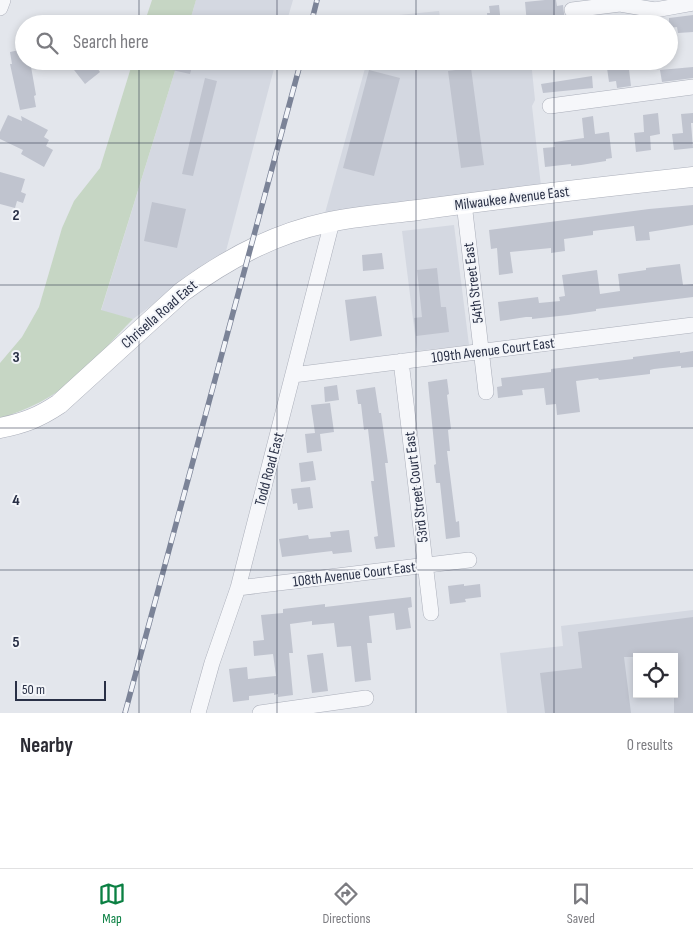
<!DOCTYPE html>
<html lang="en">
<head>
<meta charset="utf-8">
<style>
  body { margin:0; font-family:"Sofia Sans Condensed",sans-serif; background:#f7f7f7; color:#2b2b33 }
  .controls { position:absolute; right:15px; bottom:15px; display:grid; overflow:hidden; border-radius:0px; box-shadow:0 2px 8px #0003 }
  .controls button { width:45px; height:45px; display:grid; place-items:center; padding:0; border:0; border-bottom:1px solid #e1e1e2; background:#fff; color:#2b2b33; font:25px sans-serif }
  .scale { position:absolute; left:15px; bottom:12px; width:91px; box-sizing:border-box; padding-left:5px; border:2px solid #293046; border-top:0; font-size:14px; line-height:18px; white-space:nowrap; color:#293046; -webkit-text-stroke:4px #f3f5f9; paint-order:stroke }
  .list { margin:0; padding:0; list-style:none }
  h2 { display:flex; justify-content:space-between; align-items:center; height:65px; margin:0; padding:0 20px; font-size:21px }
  h2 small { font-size:16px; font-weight:400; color:#7c7c81 }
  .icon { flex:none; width:28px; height:28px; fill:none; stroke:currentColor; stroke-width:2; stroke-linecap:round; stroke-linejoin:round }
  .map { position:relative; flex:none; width:693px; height:713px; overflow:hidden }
  .search { position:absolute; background:#fff; box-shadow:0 2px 8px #0003; left:15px; right:15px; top:15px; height:55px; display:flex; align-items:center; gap:12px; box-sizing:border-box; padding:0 18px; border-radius:28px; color:#7c7c81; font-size:19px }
  .sheet { height:155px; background:#fff }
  nav { display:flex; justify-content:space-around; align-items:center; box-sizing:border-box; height:70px; border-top:1px solid #e1e1e2; background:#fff; font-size:14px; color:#7c7c81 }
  nav a { display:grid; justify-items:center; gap:2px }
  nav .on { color:#0b8043 }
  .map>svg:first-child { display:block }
  .built { fill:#d4d8e1; fill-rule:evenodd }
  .green { fill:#c6d6c4 }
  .building { fill:#c0c4cf }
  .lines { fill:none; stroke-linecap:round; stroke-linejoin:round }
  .street-casing { stroke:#abafba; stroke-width:16 }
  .secondary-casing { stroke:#abafba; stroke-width:21 }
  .street { stroke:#f6f7fa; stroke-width:15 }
  .secondary { stroke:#fff; stroke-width:20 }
  .rail-casing { stroke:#7b8397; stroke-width:5.5 }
  .rail { stroke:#f3f5f9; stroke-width:4; stroke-dasharray:11; stroke-linecap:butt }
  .grid { fill:none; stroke:#293046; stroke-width:1; stroke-opacity:0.55 }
  .labels { text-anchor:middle; stroke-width:4; stroke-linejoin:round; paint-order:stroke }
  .street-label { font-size:15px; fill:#293046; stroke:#f3f5f9 }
  .grid-label { font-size:16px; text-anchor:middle; font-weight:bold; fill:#293046; stroke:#f3f5f9; stroke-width:4; stroke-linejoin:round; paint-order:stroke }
</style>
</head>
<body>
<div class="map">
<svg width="693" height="713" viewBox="0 0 693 713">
  <rect width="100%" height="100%" fill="#e3e6ec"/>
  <path class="built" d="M196 0H293L286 24H189Z
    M439 11 441 24H377L379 17Z
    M178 61H276L226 251 133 319 101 311Z
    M367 61H531L535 100 532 106 541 186 325 213Z
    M454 225 469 345 417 351 402 231Z
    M693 610V713H507L500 653 563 646 561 626ZM637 657H674V694H637Z"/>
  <path class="green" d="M152 0H196L189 24H144Z
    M133 61H178L101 310 133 319C114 338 96 360 76 378 55 396 26 411 0 418V363L22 337 39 307 62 228 74 201 100 168Z"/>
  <path class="building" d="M545 0H556L557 6 563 5 565 22 527 24 525 2Z
    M499 5 501 24H488L487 13H490L489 6Z
    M693 15V32L678 33 677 27 669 28V18Z
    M24 49V61H30L36 95 34 96 36 107 20 110 10 64H12L10 52Z
    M67 61H92L100 72 85 84Z
    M174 61H194L190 74 172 70Z
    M617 61H628L631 86 617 88 616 81 609 82 607 68 618 67Z
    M693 67V78L662 82 660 70Z
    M471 68 484 165 461 168 448 71Z
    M369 70 400 78 374 176 343 168Z
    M592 76 593 88 543 93 541 84Z
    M205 78 217 81 193 176 182 174Z
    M658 113 660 134 650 136 651 150 636 152 634 133 644 132 643 115Z
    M693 113V123H691L693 148 674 150 672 134 683 133 681 114Z
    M8 115 22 121 21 116 48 130 44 137 49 140 46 146 53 150 44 167 21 154 23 150 0 139V132Z
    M593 116 595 134 609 132 612 158 606 159V161L581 165 571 166V164L545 167 543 148 555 147 554 142 584 138 582 118Z
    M0 172 25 179 21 192 26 194 23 203 17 201 15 208 0 204Z
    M152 202 186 209 177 248 144 241Z
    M693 205V225L649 232 650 240 636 241 634 226 593 231V235L564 239 565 251 551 253V248L510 252 513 273 499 275 497 248 491 249 489 230 649 209Z
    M382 253 384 269 363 271 362 255Z
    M680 264 683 285 693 284V297L596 309V311L568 315 532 319V317H526L500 321 498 302 538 297 539 303 560 301 559 297 565 296 562 275 597 270 600 294 620 291 618 274 646 270V268Z
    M437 268 441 307H446L449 332 416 336 414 318 422 317 417 270Z
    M376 296 382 336 350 341 345 300Z
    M680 351V353L693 351V367L681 368V366L654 369 650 370V374L599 380 598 378 576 381 580 412 557 415 556 404 546 405 544 388 522 390 523 395 498 398 497 387 502 386 501 378 551 372V369L633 359V357Z
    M447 379 449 394 447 395 451 429 448 430 450 451H447L456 522 459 521 460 537 446 539 440 483H436L434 465 436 464 428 382Z
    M337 385 339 400 325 402 324 387Z
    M375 387 379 413H381L388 463H385L395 547 376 549 374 537 378 536 371 481H374L368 429 364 430 361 404H358L356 390Z
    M330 403 334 432 320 434 322 451 307 453 305 434 315 433 311 405Z
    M313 461 316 480 301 482 299 463Z
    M310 487 313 508 298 510 297 503 293 504 291 489Z
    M349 530 352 552 333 554 332 551 282 557 279 539 308 535 309 539 331 537 330 532Z
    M464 584V586L480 584 481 597 465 599 466 602 450 604 448 586Z
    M411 597 412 607 408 608 411 628 396 630 394 613 369 616 372 643H367L371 680 355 682 351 646 337 647 334 623 312 625V621L290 624 293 653H289L293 695 278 697V694L274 695V693L249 696V700L233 702 229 669 247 667 248 679 276 676 273 654 254 656 253 641 264 640 261 615 283 613V609L325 604V607Z
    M693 617V713H674V657H624L631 713H545L540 673 582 668 578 632Z
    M323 653 328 691 312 693 307 655Z"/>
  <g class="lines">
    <defs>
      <path id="street" d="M0 8 3 0
        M572 10 620 4 655 10 693 3
        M550 106 693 87
        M464 203 486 392
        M401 361 431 613
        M293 375 693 325
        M238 588 469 560
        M198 713 212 663 238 588 332 222
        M260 713 366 698"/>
      <path id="secondary" d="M0 428C24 423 38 418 59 404L182 292C224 261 274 234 325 223 355 216 387 214 418 210 510 197 601 187 693 177"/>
    </defs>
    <use href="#street" class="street-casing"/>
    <use href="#secondary" class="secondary-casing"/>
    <use href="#street" class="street"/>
    <use href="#secondary" class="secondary"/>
    <defs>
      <path id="rail" d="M311 24 317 0
        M125 713 301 61"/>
    </defs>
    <use href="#rail" class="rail-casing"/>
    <use href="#rail" class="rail"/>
  </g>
  <path class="grid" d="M139 0V24M277 0V24M416 0V24M554 0V24M139 61V713M277 61V713M416 61V713M554 61V713M0 143H693M0 285H693M0 428H693M0 570H693"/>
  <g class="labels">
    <g class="street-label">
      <text transform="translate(512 198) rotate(-7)" y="5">Milwaukee Avenue East</text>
      <text transform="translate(473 283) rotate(-97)" y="5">54th Street East</text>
      <text transform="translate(159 314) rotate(-41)" y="5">Chrisella Road East</text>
      <text transform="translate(493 350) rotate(-7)" y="5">109th Avenue Court East</text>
      <text transform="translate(269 469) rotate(-75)" y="5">Todd Road East</text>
      <text transform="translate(416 487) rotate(-97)" y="5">53rd Street Court East</text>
      <text transform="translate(354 574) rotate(-7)" y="5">108th Avenue Court East</text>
    </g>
  </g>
  <g class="grid-label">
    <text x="16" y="220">2</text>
    <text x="16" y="362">3</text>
    <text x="16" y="505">4</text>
    <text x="16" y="647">5</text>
  </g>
</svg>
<div class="controls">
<button><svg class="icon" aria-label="locate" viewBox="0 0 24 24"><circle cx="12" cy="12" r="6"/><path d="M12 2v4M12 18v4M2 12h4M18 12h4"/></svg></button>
</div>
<div class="scale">50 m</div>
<div class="search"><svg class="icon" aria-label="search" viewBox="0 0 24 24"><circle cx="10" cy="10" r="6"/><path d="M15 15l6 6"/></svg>Search here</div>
</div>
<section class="sheet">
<h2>Nearby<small>0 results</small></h2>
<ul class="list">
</ul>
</section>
<nav>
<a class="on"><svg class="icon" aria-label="map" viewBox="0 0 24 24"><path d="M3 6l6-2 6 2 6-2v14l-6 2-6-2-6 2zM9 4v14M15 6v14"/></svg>Map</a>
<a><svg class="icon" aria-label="directions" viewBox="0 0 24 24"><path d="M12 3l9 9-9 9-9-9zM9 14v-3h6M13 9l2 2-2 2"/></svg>Directions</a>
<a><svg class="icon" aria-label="saved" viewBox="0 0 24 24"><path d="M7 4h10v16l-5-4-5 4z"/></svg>Saved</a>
</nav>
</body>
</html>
